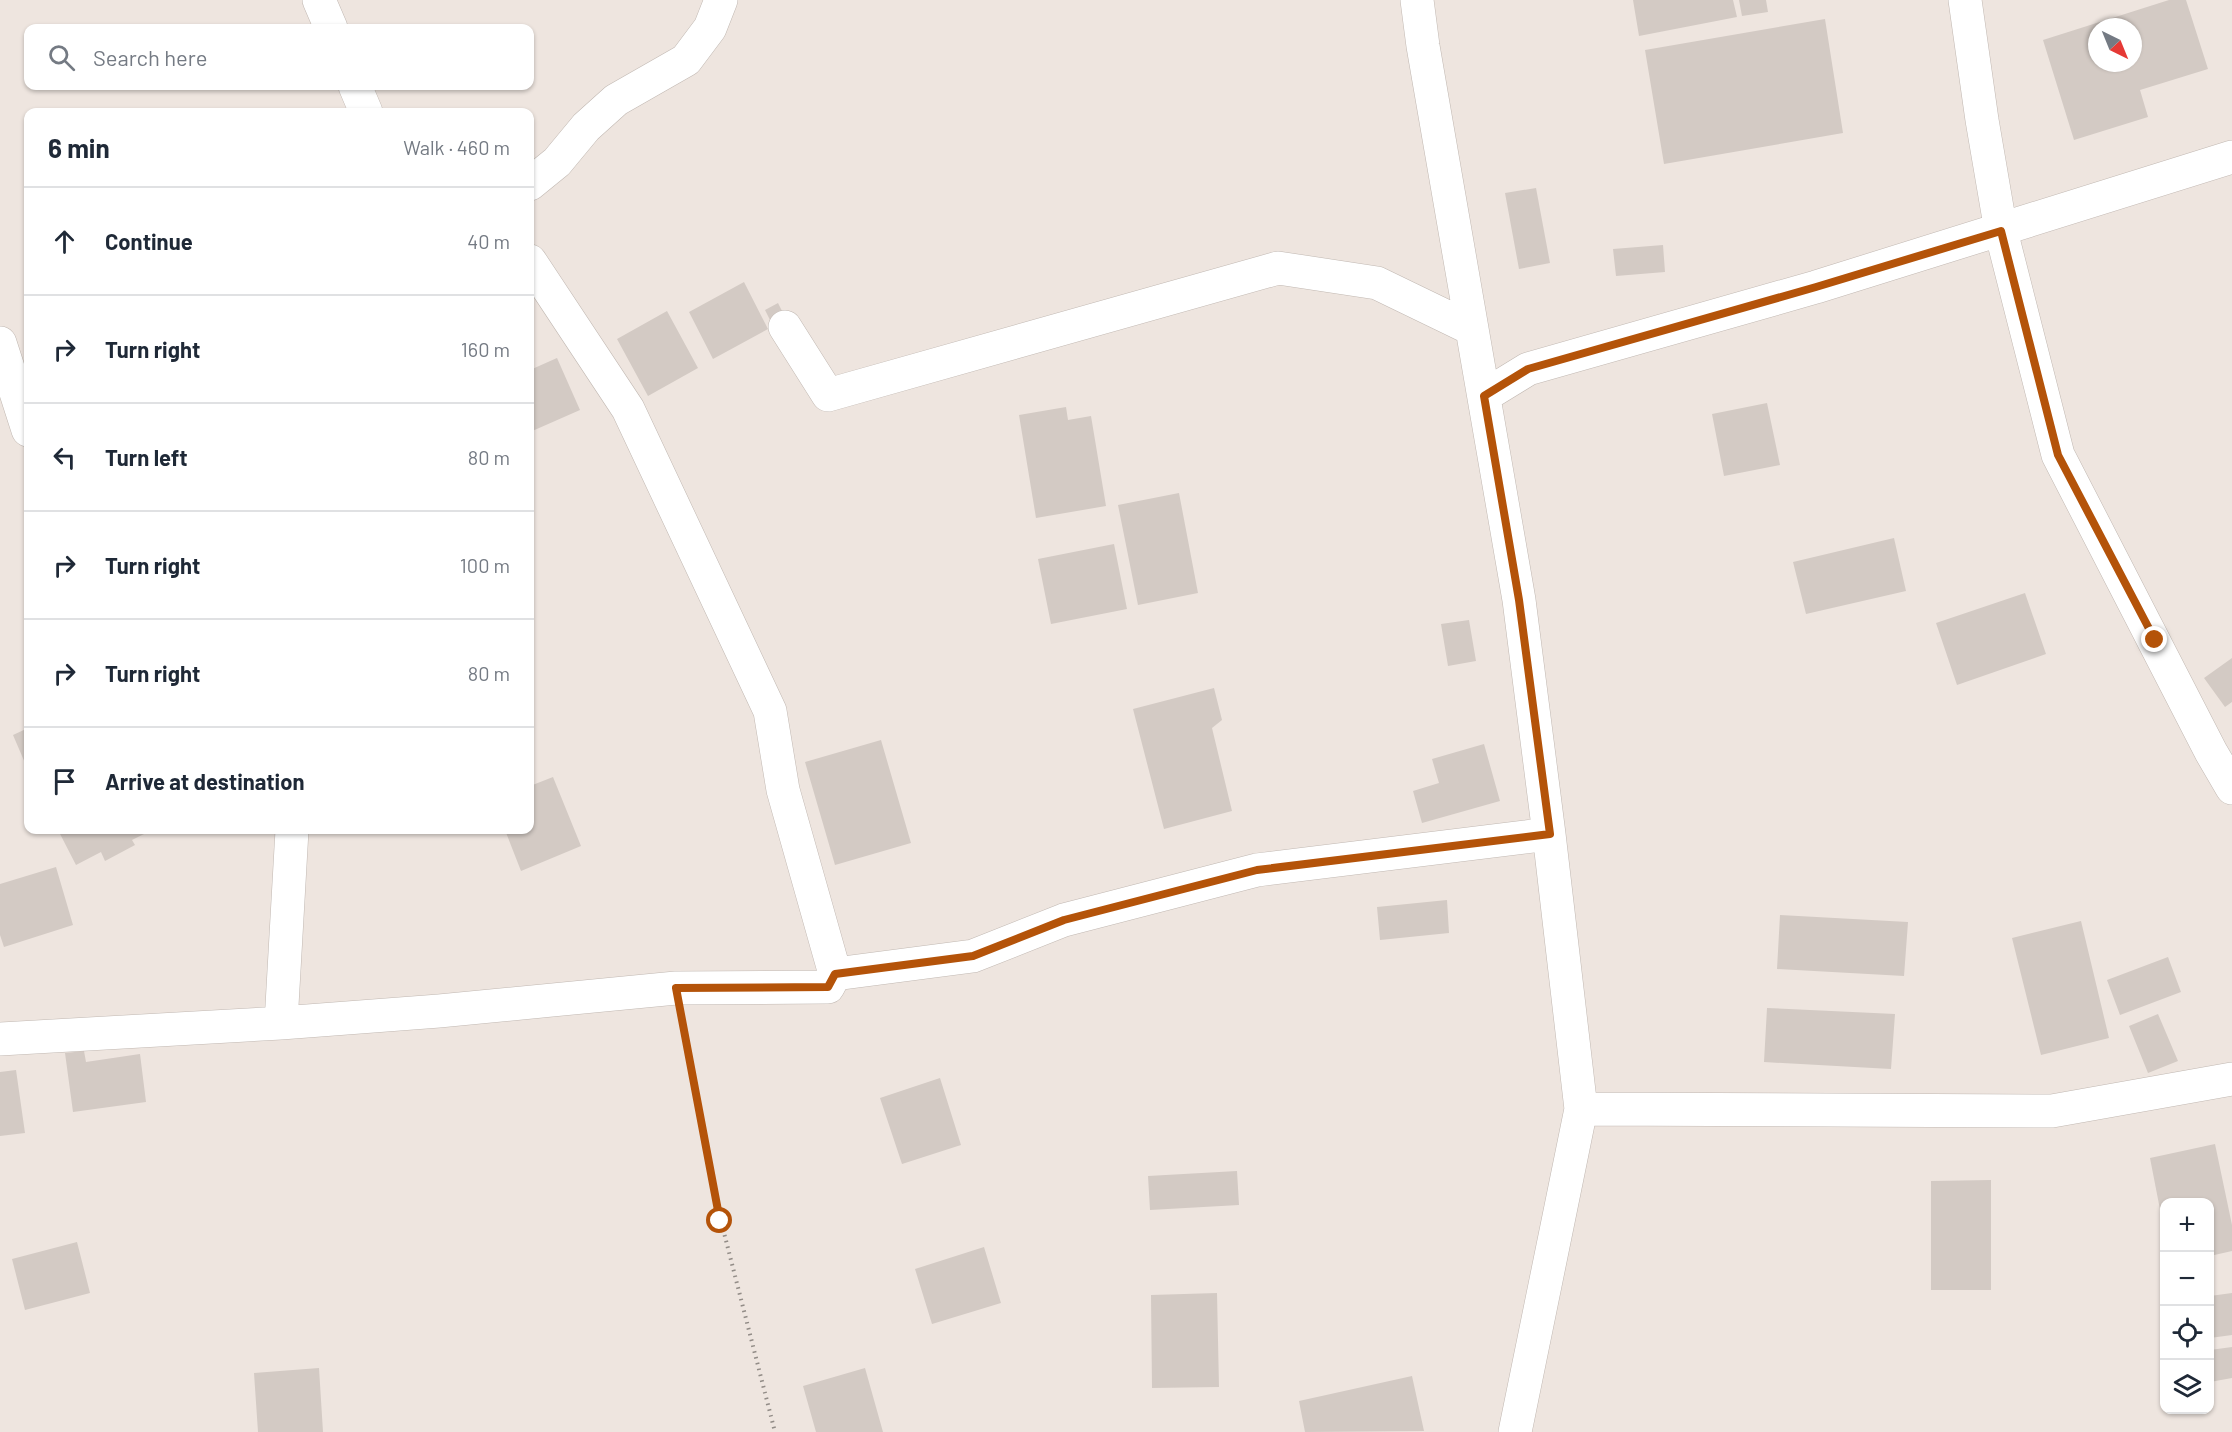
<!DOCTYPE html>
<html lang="en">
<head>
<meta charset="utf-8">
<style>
  body { margin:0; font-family:Barlow,sans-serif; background:#f2f2f3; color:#1f2937 }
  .controls { position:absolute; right:18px; bottom:18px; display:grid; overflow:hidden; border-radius:12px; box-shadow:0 2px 4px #0004 }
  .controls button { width:54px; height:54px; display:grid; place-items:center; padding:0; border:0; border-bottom:2px solid #e0e1e3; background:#fff; color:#1f2937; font:30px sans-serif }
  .compass { position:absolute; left:2088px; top:18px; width:54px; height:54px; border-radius:50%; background:#fff; box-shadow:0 2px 4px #0004; rotate:137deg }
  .stop { position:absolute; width:18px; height:18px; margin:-14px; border:4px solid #b45309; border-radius:50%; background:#fff }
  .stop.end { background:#b45309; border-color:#fff; box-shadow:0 2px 6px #0008 }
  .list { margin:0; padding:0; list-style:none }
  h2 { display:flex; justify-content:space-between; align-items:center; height:78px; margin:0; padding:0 24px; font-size:26px }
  h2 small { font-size:20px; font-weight:400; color:#747a83 }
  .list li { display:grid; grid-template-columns:39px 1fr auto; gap:18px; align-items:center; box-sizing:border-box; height:108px; padding:0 24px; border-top:2px solid #e0e1e3 }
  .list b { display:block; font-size:22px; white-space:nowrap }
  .list em { font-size:20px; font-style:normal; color:#747a83 }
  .icon { flex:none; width:33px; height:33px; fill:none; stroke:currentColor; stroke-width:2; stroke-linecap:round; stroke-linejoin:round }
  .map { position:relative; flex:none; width:2232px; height:1432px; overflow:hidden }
  .search { position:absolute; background:#fff; box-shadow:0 2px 4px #0004; left:24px; top:24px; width:510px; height:66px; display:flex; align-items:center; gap:15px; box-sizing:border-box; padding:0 21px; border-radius:12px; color:#747a83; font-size:22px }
  .panel { position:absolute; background:#fff; box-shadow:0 2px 4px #0004; left:24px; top:108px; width:510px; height:726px; border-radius:12px }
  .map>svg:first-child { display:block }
  .building { fill:#d3cac4; fill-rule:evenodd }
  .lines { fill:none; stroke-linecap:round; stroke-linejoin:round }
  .minor-casing { stroke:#c1b8b2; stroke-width:34 }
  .path { stroke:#928c87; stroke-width:4; stroke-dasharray:1.5 4.5; stroke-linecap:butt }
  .minor { stroke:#fff; stroke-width:33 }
  .route { stroke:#b45309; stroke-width:8 }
</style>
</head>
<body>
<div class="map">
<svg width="2232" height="1432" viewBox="0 0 2232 1432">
  <rect width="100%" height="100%" fill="#eee5df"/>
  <path class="building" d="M1633 0H1733L1737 17 1639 36Z
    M1739 0H1766L1768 12 1742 16Z
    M2169 0H2186L2208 69 2140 90 2148 117 2074 140 2043 40ZM2097 27H2133V63H2097Z
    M1825 19 1843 133 1664 164 1645 50Z
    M1536 188 1550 263 1519 269 1505 193Z
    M1663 245 1665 272 1616 276 1613 249Z
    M744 282 768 329 713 359 689 312Z
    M778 303 786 319 773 326 765 310Z
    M667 311 698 368 648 396 617 339Z
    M557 358 580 410 530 432V370Z
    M1767 403 1780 465 1724 476 1712 414Z
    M1066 407 1068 420 1091 416 1106 506 1036 518 1019 415Z
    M1179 493 1198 593 1138 605 1118 505Z
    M1894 538 1906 591 1806 614 1793 562Z
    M1114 544 1127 609 1051 624 1038 559Z
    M2025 593 2046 654 1957 685 1936 623Z
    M1469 620 1476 661 1448 666 1441 624Z
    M2232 658V702L2225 707 2204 678Z
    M1214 688 1222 720 1212 728 1232 811 1164 829 1133 709Z
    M28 728V770L13 735Z
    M881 740 911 843 835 865 805 762Z
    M1484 744 1500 801 1422 823 1413 791 1439 783 1432 759Z
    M553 777 581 846 521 871 505 830H530V786Z
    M58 830H152L132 840 135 845 105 861 101 852 76 865Z
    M56 867 73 925 4 947 0 935V884Z
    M1447 900 1449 933 1380 940 1377 907Z
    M1780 915 1908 922 1904 976 1777 969Z
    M2081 921 2109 1038 2041 1055 2012 938Z
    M2168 957 2181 992 2120 1015 2107 980Z
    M1767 1008 1895 1014 1891 1069 1764 1062Z
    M2158 1014 2178 1061 2148 1073 2129 1026Z
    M84 1051 86 1062 140 1054 146 1102 73 1112 65 1053Z
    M16 1070 25 1133 0 1136V1072Z
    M940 1078 961 1145 902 1164 880 1098Z
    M2215 1144 2232 1225V1251L2210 1256V1202H2164L2163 1225 2150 1158Z
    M1237 1171 1239 1205 1150 1210 1148 1176Z
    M1991 1180V1290H1931V1181Z
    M77 1242 90 1293 25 1310 12 1259Z
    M984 1247 1001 1303 932 1324 915 1269Z
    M1217 1293 1219 1387 1152 1388 1151 1295Z
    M2232 1293V1335L2210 1338V1296Z
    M2232 1347V1378L2210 1382V1350Z
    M319 1368 323 1432H258L254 1373Z
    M865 1368 883 1432H816L803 1386Z
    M1412 1376 1424 1431 1305 1432 1299 1401Z"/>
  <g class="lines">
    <defs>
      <path id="minor" d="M319 0 331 28
        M1417 0 1423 46 1519 600 1549 834 1581 1109 1515 1432
        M1965 0 1982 120 2001 231 2058 455 2211 752 2232 788
        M355 86 366 112
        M530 184 557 162 586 127 616 100 686 60 710 28 721 0
        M530 261 628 409 770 711 783 790 835 974
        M785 327 828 395 1278 268 1377 283 1472 329
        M0 343 28 430
        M1484 396 1528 369 1816 287 2232 157
        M281 1023 292 830
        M0 1039 281 1023 439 1011 676 988 828 987 835 974 973 956 1064 920 1257 870 1549 834
        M1581 1109 2052 1111 2232 1079"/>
    </defs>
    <use href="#minor" class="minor-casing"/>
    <path class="path" d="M683 1023 721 1221 775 1432"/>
    <use href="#minor" class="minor"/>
  </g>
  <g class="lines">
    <path class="route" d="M720 1221 676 988 828 987 835 974 973 956 1064 920 1257 870 1550 834 1519 600 1484 396 1528 369 1816 287 2001 231 2058 455 2155 640"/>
  </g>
</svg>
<div class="controls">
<button>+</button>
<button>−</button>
<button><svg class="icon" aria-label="locate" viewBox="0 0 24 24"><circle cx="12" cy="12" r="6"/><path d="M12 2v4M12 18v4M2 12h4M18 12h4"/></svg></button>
<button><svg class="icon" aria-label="layers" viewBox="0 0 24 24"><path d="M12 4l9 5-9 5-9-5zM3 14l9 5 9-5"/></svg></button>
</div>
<svg class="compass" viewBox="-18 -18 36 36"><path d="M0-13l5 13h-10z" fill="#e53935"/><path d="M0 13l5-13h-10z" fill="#747a83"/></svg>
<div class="stop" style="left:720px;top:1221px"></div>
<div class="stop end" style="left:2155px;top:640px"></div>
<div class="search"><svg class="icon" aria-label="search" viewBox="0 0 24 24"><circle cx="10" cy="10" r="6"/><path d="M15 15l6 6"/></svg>Search here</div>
<section class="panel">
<h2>6 min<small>Walk · 460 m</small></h2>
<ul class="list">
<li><svg class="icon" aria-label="ahead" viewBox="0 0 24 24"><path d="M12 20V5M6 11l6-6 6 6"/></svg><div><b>Continue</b></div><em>40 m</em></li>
<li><svg class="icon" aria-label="right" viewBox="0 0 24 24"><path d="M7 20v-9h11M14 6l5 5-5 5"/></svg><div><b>Turn right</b></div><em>160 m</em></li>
<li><svg class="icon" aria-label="left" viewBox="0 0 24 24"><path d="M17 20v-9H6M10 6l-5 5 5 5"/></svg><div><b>Turn left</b></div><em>80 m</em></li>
<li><svg class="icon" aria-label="right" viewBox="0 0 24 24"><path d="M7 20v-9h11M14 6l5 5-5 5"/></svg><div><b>Turn right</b></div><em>100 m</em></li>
<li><svg class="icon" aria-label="right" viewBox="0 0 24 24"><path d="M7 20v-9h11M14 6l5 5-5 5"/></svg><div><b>Turn right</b></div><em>80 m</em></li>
<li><svg class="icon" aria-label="arrive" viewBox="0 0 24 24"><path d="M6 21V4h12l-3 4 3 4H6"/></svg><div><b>Arrive at destination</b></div></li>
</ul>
</section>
</div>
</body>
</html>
